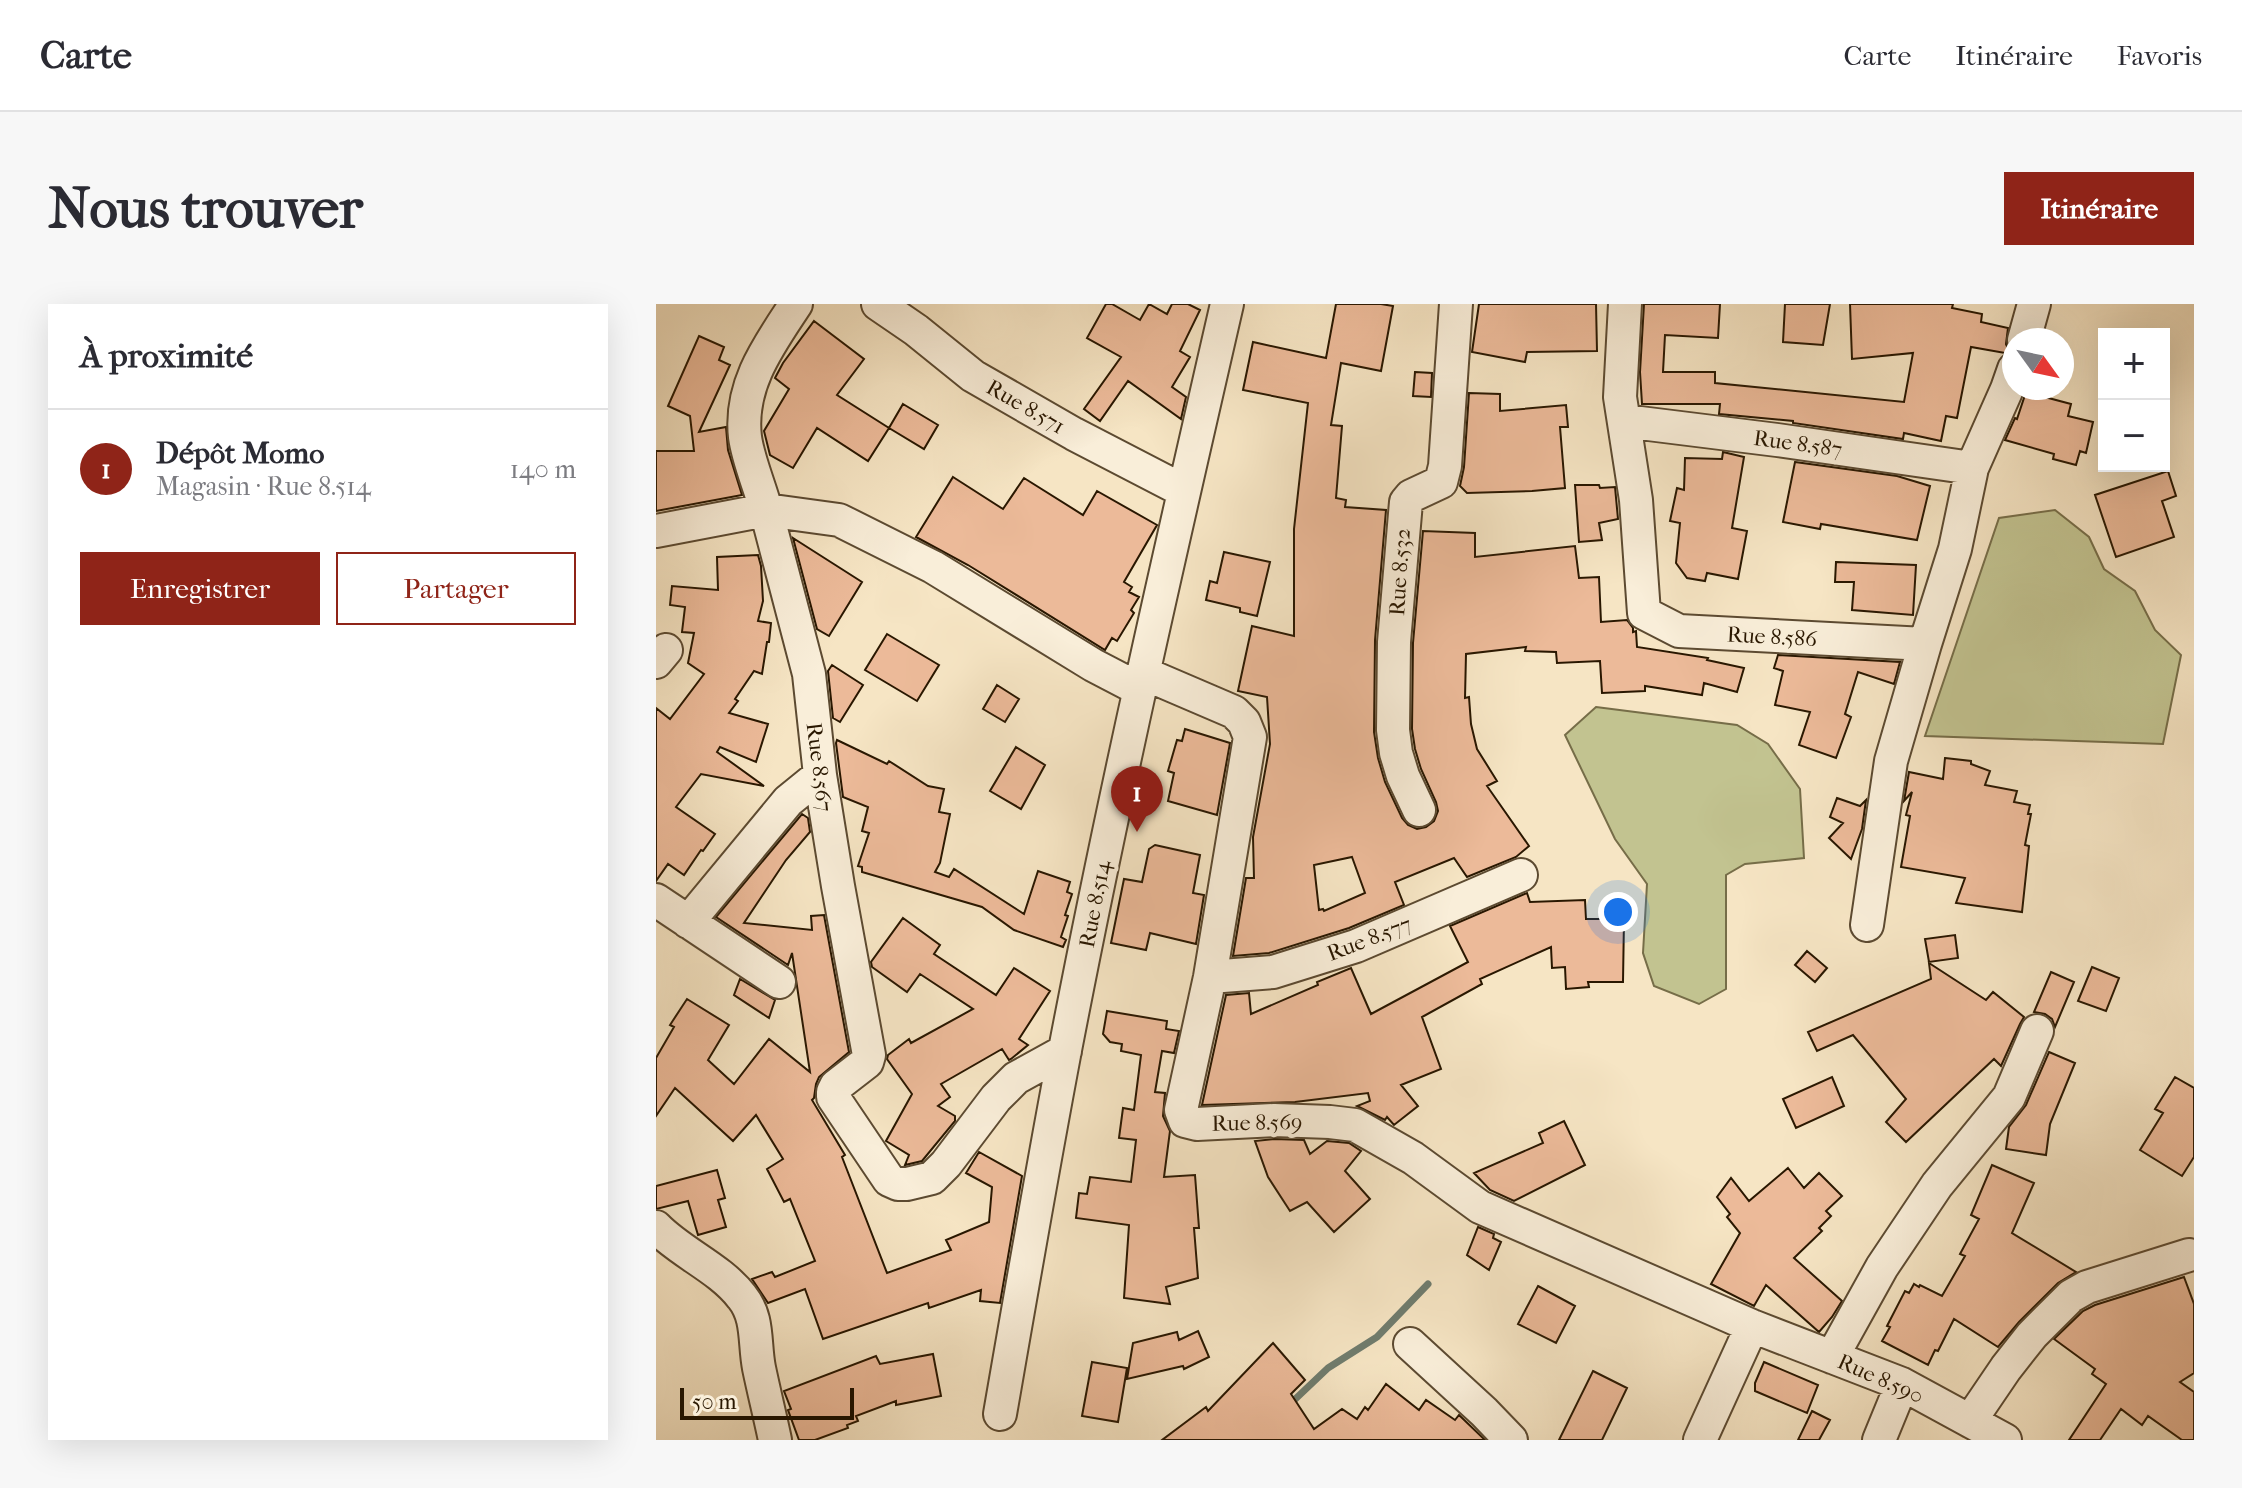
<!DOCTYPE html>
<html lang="fr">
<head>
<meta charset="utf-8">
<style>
  body { margin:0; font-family:"IM FELL French Canon",serif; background:#f7f7f7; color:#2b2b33 }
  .controls { position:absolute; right:24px; top:24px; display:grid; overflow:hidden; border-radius:0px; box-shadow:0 8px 32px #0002 }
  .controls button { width:72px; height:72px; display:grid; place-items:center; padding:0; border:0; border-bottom:2px solid #e1e1e2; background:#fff; color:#2b2b33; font:40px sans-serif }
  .compass { position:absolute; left:1346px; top:24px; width:72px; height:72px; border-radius:50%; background:#fff; box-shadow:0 8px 32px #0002; rotate:123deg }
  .scale { position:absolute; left:24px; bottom:20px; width:174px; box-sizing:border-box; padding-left:8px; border:4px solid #291700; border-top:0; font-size:22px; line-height:28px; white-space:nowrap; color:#291700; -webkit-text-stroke:6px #f9eed9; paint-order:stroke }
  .you { position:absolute; left:962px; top:608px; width:28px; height:28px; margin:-20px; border:6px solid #fff; border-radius:50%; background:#1a73e8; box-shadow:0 0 0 12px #1a73e833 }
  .badge { display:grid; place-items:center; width:52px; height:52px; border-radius:50%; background:#8f2418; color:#fff; font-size:26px; font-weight:700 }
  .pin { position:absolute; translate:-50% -66px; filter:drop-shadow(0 2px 4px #0008) }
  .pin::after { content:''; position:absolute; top:42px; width:28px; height:24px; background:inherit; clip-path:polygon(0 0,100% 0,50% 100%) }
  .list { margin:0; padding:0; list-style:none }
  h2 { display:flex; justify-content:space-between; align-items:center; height:104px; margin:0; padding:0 32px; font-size:34px }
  h2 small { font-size:26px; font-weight:400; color:#7c7c81 }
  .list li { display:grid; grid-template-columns:52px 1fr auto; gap:24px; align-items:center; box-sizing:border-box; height:120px; padding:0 32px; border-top:2px solid #e1e1e2 }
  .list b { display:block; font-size:30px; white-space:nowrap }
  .list p { margin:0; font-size:26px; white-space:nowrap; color:#7c7c81 }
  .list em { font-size:26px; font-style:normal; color:#7c7c81 }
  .actions { display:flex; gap:16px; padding:24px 32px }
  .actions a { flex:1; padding:18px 0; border:2px solid #8f2418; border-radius:0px; text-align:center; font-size:28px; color:#8f2418 }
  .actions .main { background:#8f2418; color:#fff }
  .map { position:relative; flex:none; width:1538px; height:1136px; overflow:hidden; border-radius:0px }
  header { display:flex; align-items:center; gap:48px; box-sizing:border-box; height:112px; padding:0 40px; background:#fff; border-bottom:2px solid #e1e1e2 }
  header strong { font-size:38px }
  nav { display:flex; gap:44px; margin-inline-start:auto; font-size:28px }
  .intro { display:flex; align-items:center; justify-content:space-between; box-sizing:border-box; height:192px; padding:0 48px }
  h1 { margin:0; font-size:56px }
  .button { padding:20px 36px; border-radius:0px; background:#8f2418; color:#fff; font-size:28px; font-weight:700 }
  main { display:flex; gap:48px; padding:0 48px }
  aside { flex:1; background:#fff; border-radius:0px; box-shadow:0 8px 32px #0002 }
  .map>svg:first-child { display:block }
  .green { fill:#c2c390; stroke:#766d48; stroke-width:2 }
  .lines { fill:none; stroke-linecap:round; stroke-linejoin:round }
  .stream { stroke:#6f7c6e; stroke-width:7 }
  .building { fill:#ecba99; stroke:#291700; stroke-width:2; fill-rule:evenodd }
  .minor-casing { stroke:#5c4a31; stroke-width:36 }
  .minor { stroke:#f9eed9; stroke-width:32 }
  .labels { text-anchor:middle; stroke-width:8; stroke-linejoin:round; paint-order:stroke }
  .street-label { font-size:22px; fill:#291700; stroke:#f9eed9 }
</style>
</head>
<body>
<header>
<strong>Carte</strong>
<nav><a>Carte</a><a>Itinéraire</a><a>Favoris</a></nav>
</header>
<div class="intro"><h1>Nous trouver</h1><a class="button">Itinéraire</a></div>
<main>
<aside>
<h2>À proximité<small></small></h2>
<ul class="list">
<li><span class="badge">1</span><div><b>Dépôt Momo</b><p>Magasin · Rue 8.514</p></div><em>140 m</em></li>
</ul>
<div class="actions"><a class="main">Enregistrer</a><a>Partager</a></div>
</aside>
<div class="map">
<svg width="1538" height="1136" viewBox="0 0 1538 1136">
  <rect width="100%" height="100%" fill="#f6e5c4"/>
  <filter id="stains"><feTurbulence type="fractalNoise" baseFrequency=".0025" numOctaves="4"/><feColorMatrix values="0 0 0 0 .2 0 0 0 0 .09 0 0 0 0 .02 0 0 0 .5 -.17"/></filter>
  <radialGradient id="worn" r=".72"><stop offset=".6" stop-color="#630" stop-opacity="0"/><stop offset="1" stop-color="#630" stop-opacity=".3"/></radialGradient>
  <path class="green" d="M1399 206 1433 233 1448 265 1479 287 1499 326 1525 351 1507 440 1269 432 1343 214Z
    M940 403 1081 421 1112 440 1144 485 1148 554 1089 560 1070 571V685L1043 700 998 682 987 649 991 580 959 535 909 431Z"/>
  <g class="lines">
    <path class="stream" d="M633 1101 672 1064 721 1033 772 980"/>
  </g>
  <path class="building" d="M450 0H456L484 16 493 0 511 10 516 0H532L544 6 524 47 534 53 516 83 530 93 525 115 472 77 444 117 428 105 465 53 431 34Z
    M680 0H725L737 2 725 67 685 59 675 121 686 122 680 194 690 196 689 203 730 206 719 336 718 428 722 454 729 478 746 514 752 521 761 525 770 523 778 517 782 507 780 498 765 465 759 445 756 425 757 339 767 227 819 229V253L919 242 923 274 943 273 945 318 971 316 977 324V328L980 327 981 343 1052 354 1051 356 1088 364 1081 388 1048 379 1046 391 989 382V387L946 389 944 357 901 359 900 348 869 347 870 343 810 350 809 394 813 393 815 420 821 445 841 477 831 482 873 542 860 553 811 573 798 554 739 578 748 601 693 624 613 649 577 652 590 574H598L597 533 614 440 611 393 582 387 596 322 638 332V225L652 99 587 86 597 38 670 54ZM696 553 709 589 668 607 667 605 663 606 658 561Z
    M823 0H940L941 47 871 48 869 58 816 48Z
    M988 0H1064L1062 34 1009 31 1007 68H1059V79L1248 98 1257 49 1196 55 1194 0H1297L1296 4 1326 10 1325 18 1352 24 1350 40 1353 47 1349 49 1315 43 1301 114 1290 112 1285 137 1248 129 1247 135 1137 119V117L1063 110 1064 100H986L984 68Z
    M1129 0H1174L1167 41 1127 38Z
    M158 17 208 55 181 91 233 124 212 157 161 124 137 164 114 151 108 127 133 85 119 74 127 59Z
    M43 32 68 43 63 56 74 61 43 128 70 123 72 146 86 191 0 207V147H38L34 112 12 102Z
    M759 68 776 69 775 93 757 92Z
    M1370 88 1415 100 1412 112 1437 118 1430 149 1424 147 1420 161 1397 155 1398 150 1349 136 1359 114 1361 115Z
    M813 89 844 90V107L910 101 912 123H904L909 184 876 187 811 189 804 182 808 163Z
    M247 100 282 121 268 145 233 124Z
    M1067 148 1088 153 1076 224 1091 227 1082 275 1051 269 1049 277 1031 274 1020 259 1024 219 1014 217 1021 184 1028 186 1029 154 1066 155Z
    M1139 158 1241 172 1274 182 1261 236 1165 220 1164 225 1127 218Z
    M1512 167 1520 192 1506 197 1518 233 1460 253 1439 191Z
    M297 173 347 205 368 174 427 211 441 187 501 221 468 278 476 283 473 288 483 293 475 306 478 309 461 337 456 334 449 346 312 261 260 233Z
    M919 181H943L944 184 959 183 962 215 943 219 946 236 923 238Z
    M137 234 206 278 173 332 161 325Z
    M568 248 614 258 601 312 584 308V304L550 296 554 277 561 279Z
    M102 251 105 262 107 297 102 317 115 319 113 338H111L106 370 98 367 79 395 82 397 73 409 112 420 100 458 64 443 61 448 108 482 45 470 20 503 59 530 47 547 45 546 28 571 12 560 0 577V404L14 415 48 370 32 359 38 329 26 328 29 303 14 301 16 282 62 286 61 253Z
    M1180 258 1260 261 1257 311 1196 306 1198 278H1179Z
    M231 330 283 361 261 397 209 366Z
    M1122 351 1244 358 1238 380 1202 368 1189 410 1195 413 1180 454 1143 441 1154 408 1119 401 1127 367 1118 364Z
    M176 361 207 381 184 418 177 414 172 367Z
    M341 381 363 395 349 418 327 405Z
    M529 425 574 439 561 511 512 497 518 469 512 467 521 436 526 437Z
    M181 436 231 460 233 457 272 482 288 485 283 508 294 510 284 559 279 568 293 573 298 565 368 610 382 567 414 578 411 588 416 590 409 611 412 612 405 633 410 636 407 643 358 626 326 603 206 568V563L202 562 213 529 206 527 212 503 187 493 180 439Z
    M360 443 389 461 365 505 334 487Z
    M1289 454 1315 457V460L1334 467 1329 481 1361 487 1358 498 1374 501 1372 510H1375L1369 541 1373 542 1366 608 1300 599 1309 574 1245 563 1254 512 1250 511 1256 488 1248 497 1253 468 1287 475Z
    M1181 494 1204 502 1210 496 1206 525 1195 555 1173 534 1187 519 1174 513Z
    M146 510 152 514 154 528 130 556 88 619 156 626 155 612 168 611 193 748 163 773 160 780 158 794 156 796 189 851 186 853 231 969 295 946 290 936 333 918 336 883 310 869 323 848 366 872 344 999 324 997 325 986 273 1004 272 999 167 1035 149 985 112 999 96 975 116 968 119 973 159 957 134 895 128 898 111 865 127 855 100 811 77 837 19 784 0 812V754L18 723 14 721 31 695 73 721 52 756 78 780 113 735 154 768 136 649 132 661 60 613Z
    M499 541 544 551 537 589 548 591 540 640 494 629 490 646 455 639 468 575 486 578 493 545Z
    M871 589 874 598 929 596 930 615H968L967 678H932L933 683 910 685 909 663 896 664 895 643 824 675 826 680 766 713 785 765 745 781 762 802 738 821 731 813 729 816 701 802 714 797 712 789 639 798 546 801 570 691 593 689 595 710 662 681 661 678 695 664 715 710 812 658 794 622Z
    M247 614 284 641 278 650 340 691 358 664 394 687 363 735 372 741 355 755 353 756 346 745 285 780 294 793 282 802 299 812V817L266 857 249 861 253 851 230 837 256 790 231 755 232 751 253 735 255 739 317 705 264 670 251 688 216 663 215 658Z
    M1299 631 1302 654 1273 658 1269 635Z
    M1151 647 1171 664 1159 678 1139 661Z
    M1273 659 1330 696 1337 688 1368 713 1364 720 1345 762 1338 755 1250 838 1230 818 1250 795 1197 731 1161 747 1152 728 1275 675Z
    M1436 663 1463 674 1450 707 1422 697Z
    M1395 668 1418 678 1399 723 1396 715 1389 710 1378 708Z
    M84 675 119 696 113 714 78 691Z
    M451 707 511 717 510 725 523 727 518 749 506 747 499 788 509 789 507 812 514 827 508 873 539 871 543 924H538L542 974 510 983 514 1000 468 994 473 921 420 914 423 889 431 890 434 873 475 878 480 836 463 834 467 804 478 806 485 751 465 747 466 740 454 738 447 730Z
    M1393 748 1419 759 1394 820 1390 851 1350 845 1353 823 1370 801Z
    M1176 773 1188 802 1140 824 1127 795Z
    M1519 773 1538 784V853L1526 872 1484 846 1507 809 1499 805Z
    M908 817 929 861 858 897 834 886 818 869 887 839 883 829Z
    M618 835 648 836 654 850 671 837 693 839 705 847 689 867 714 895 678 928 651 898 634 907 612 873 599 837Z
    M1336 861 1378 879 1356 929 1420 968 1402 979 1363 1018 1342 1043 1298 1015 1282 1047 1279 1046 1272 1061 1226 1037 1234 1023 1231 1022 1249 987 1253 989 1258 980 1263 983 1264 981 1286 992 1309 952 1304 950 1323 915 1315 911Z
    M1132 864 1148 884 1163 869 1186 892 1170 907 1175 912 1163 924 1166 927 1138 954 1186 997 1176 1013 1163 1028 1110 981 1098 1002 1055 980 1084 929 1071 913 1074 910 1061 893 1075 874 1093 897Z
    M61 866 69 894 62 896 70 923 42 931 32 897 0 905V882Z
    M822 923 838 930 837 934 845 938 833 966 811 951Z
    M1528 973 1538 1000V1069L1524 1078 1538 1088V1136H1526L1492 1112 1486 1121 1465 1105 1444 1136H1413L1450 1080 1436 1070 1439 1065 1398 1035 1427 1007 1439 1001Z
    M882 982 919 1002 900 1039 862 1020Z
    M542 1027 553 1053 528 1065 527 1062 471 1075 477 1039 521 1028 523 1036Z
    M617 1039 649 1076 635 1090 658 1125 686 1105 701 1115 709 1103 712 1106 730 1080 763 1106 770 1096 799 1116 803 1111 829 1136H506L550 1103 552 1107Z
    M277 1050 285 1092 240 1101V1097L200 1112 202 1117 191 1121 192 1124 159 1136H143L132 1106 135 1105 128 1087 220 1052 224 1060Z
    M436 1058 471 1064 462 1118 426 1112Z
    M1108 1058 1162 1081 1151 1109 1099 1087V1079Z
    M937 1067 971 1084 946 1136H903Z
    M1156 1107 1174 1116 1163 1136H1142Z"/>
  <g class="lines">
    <defs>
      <path id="minor" d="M222 0 260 26 317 72 418 130 528 187
        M969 0 964 93 980 196 988 309 1023 327 1269 340 1299 245 1316 164 1351 85 1358 65
        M1368 36 1378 0
        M968 117 1121 136 1316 164
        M0 227 110 206C104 183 92 156 89 133 83 81 113 41 140 0
        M0 358 10 346
        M487 369 578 408 588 418 594 433 554 673 525 806 529 817 541 820 618 816 674 818 699 821 757 854 824 903 1096 1022 1246 1080 1349 1136
        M763 506 747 472 740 449 737 426 738 338 750 198 755 192 785 178 789 162 800 0
        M0 596 123 678
        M32 618 132 497 164 471
        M1211 621 1235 457 1269 340
        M554 673 617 668 700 642 865 571
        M409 747 360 774 340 794 290 860 276 874 251 880H242L233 876 177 793V788L180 782 211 758 213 751 182 582 164 471 153 370 110 206 183 216 277 263 437 361 483 385
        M0 923C25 949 64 964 86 993 103 1014 98 1039 103 1064 108 1088 114 1112 119 1136
        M754 1040 828 1108 855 1136
        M1176 1053 1226 963 1281 881 1353 793 1381 727
        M344 1110C365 989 386 867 409 746 457 496 514 248 571 0
        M1314 1117 1350 1064 1376 1031 1415 992 1431 983 1533 951
        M1044 1136 1096 1022
        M1223 1136 1246 1080"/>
    </defs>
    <use href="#minor" class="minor-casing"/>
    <use href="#minor" class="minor"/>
  </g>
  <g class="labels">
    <g class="street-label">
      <text transform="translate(370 102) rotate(30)" y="8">Rue 8.571</text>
      <text transform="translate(1142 139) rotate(8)" y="8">Rue 8.587</text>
      <text transform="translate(743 268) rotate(-86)" y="8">Rue 8.532</text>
      <text transform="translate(1116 332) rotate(3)" y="8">Rue 8.586</text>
      <text transform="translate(164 463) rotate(83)" y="8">Rue 8.567</text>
      <text transform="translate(438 600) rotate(-79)" y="8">Rue 8.514</text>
      <text transform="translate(713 634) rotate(-21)" y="8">Rue 8.577</text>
      <text transform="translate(601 818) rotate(-1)" y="8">Rue 8.569</text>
      <text transform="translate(1225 1074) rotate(24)" y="8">Rue 8.590</text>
    </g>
  </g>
  <rect width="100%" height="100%" filter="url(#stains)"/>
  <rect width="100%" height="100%" fill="url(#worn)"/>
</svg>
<div class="controls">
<button>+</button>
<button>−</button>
</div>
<svg class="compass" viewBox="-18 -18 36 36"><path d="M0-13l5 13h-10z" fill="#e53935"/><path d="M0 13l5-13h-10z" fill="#7c7c81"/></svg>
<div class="scale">50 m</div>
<div class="you"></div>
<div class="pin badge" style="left:481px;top:528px">1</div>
</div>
</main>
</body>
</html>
